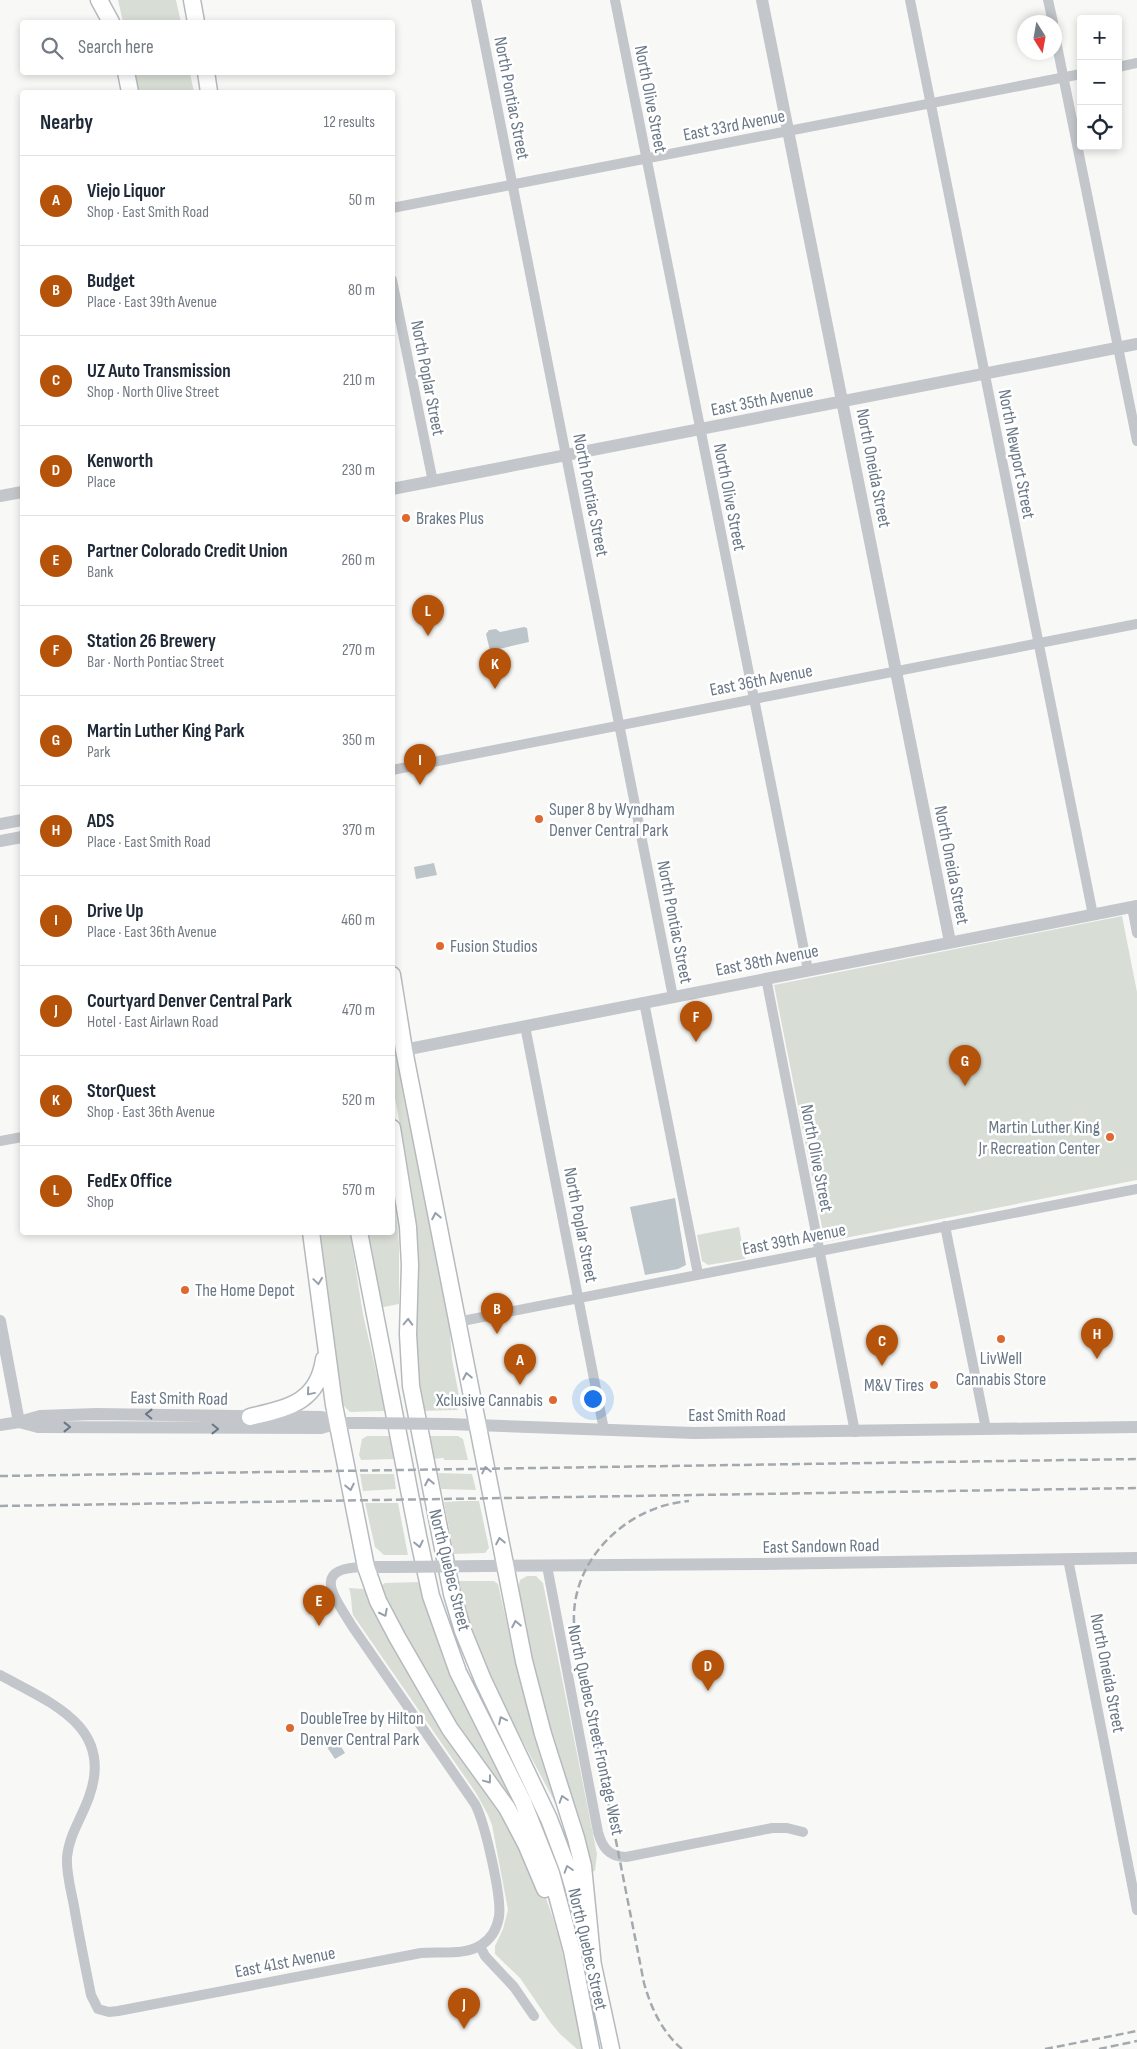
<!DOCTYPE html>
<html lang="en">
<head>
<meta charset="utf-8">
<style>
  body { margin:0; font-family:"Sofia Sans Condensed",sans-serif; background:#f6f6f7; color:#1f2937 }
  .controls { position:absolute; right:15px; top:15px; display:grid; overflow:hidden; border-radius:5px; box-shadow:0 2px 8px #0003 }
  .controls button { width:45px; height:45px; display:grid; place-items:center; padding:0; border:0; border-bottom:1px solid #e0e1e3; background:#fff; color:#1f2937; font:25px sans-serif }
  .compass { position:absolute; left:1017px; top:15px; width:45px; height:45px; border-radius:50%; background:#fff; box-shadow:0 2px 8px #0003; rotate:169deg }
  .you { position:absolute; left:592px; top:1398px; width:18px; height:18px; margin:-12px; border:4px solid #fff; border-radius:50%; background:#1a73e8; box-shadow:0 0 0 8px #1a73e833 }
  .badge { display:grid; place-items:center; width:32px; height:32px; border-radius:50%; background:#b45309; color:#fff; font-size:16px; font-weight:700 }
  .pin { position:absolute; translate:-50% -41px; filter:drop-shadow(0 1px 2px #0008) }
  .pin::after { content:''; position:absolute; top:26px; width:18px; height:15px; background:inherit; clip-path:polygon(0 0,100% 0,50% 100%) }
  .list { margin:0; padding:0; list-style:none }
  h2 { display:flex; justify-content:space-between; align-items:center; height:65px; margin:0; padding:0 20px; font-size:21px }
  h2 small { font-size:16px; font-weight:400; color:#747a83 }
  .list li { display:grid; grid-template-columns:32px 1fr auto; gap:15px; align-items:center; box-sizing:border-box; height:90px; padding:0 20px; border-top:1px solid #e0e1e3 }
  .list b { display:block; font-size:19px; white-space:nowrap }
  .list p { margin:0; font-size:16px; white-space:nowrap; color:#747a83 }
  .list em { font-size:16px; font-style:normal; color:#747a83 }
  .icon { flex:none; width:28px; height:28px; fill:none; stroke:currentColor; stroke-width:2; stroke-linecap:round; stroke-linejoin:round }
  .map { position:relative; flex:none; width:1137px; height:2049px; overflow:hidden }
  .search { position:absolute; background:#fff; box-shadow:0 2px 8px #0003; left:20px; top:20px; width:375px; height:55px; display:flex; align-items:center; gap:12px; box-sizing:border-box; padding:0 18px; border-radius:5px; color:#747a83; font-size:19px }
  .panel { position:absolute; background:#fff; box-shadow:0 2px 8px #0003; left:20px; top:90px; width:375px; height:1145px; border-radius:5px }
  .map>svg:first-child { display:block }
  .green { fill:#d8ded6 }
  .water { fill:#bbc5ca }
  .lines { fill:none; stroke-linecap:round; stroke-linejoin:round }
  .primary-casing { stroke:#b6babe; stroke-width:19 }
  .minor { stroke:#c3c6ca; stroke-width:10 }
  .tertiary { stroke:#c3c6ca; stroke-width:12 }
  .primary { stroke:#fff; stroke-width:16 }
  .rail { stroke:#a4a9af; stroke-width:2.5; stroke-dasharray:8 4; stroke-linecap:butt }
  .tertiary-bridge { stroke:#c3c6ca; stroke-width:12 }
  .oneway { stroke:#96a0aa }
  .oneway2 { stroke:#697786 }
  .poi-dot { fill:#df6830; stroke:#fff; stroke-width:2 }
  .labels { text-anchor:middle; stroke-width:5; stroke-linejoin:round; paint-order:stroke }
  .street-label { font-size:18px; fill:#697786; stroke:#fff }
  .poi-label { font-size:18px; fill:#697786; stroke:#fff; text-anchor:start }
</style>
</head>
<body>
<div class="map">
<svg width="1137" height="2049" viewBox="0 0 1137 2049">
  <rect width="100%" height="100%" fill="#f8f9f6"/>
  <path class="green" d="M118 0H176L181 22H123Z
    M133 73H190L194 92H137Z
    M1122 916 1137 992V1180L825 1242 774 985Z
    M392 1021 449 1319 452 1359 461 1406 457 1410 422 1411 415 1359 416 1229 411 1186 393 1087Z
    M393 1179 399 1244V1304L379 1308 365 1233 392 1232Z
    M739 1227 745 1259 708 1265 702 1261 697 1235Z
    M315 1233H350L363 1314 385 1411 350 1412 342 1404 327 1284Z
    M367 1436H390L394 1459 361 1460 359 1455 362 1439Z
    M427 1436H458L463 1439 468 1460H444V1458L432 1459Z
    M438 1473 472 1474 476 1490 441 1489Z
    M360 1474H394L396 1489 363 1491Z
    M463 1501H479L489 1548 485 1553 454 1554 444 1502Z
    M365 1503H398L408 1555H384L375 1547Z
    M527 1576H536L543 1583 597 1854 595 1871 587 1873 543 1722 518 1589 520 1580Z
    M457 1581H494L498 1584 517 1667 559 1810C520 1736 479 1664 457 1581Z
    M420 1582 445 1662 463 1701 517 1805 513 1808 462 1735 422 1666 383 1594 382 1585 385 1583Z
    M349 1588 364 1589 375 1611C433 1701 500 1793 543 1891 563 1938 572 1999 582 2049H577L560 2034 550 2022 520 1978 495 1954V1946L503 1929 508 1910 492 1825 487 1813 476 1793 353 1615C351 1606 352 1597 349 1588Z"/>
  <path class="water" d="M524 627 527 628 529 642 490 651 486 634 489 630 496 629 500 632Z
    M434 863 437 875 416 879 414 867Z
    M675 1198 686 1265 678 1269 645 1275 630 1207Z
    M333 1734 345 1753 335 1759 323 1741Z"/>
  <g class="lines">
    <defs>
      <path id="primary" d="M99 0 111 22
        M192 0 196 22
        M126 72 130 92
        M206 72 209 92
        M392 975 404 1050 524 1661 543 1734 576 1838 583 1866 593 1967
        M392 1128 408 1227 410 1265 408 1334 411 1386 452 1594 463 1631 483 1680 549 1819 568 1869 580 1910
        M311 1232 334 1405 366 1567 378 1601 397 1637 450 1729 507 1808 526 1844 545 1889
        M359 1232 418 1536 431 1596 458 1672 523 1802 551 1873 572 1951 591 2049
        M250 1417C287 1408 318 1403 324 1359
        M591 1956 611 2049"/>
    </defs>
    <use href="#primary" class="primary-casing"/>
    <path class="minor" d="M476 0 673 997
      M615 0 808 970
      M910 0 1093 915
      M1048 0 1053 22
      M1054 31 1137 441
      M1118 67 1137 63
      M392 208 1081 74
      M392 280 433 482
      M392 770 1137 624
      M1132 907 1137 933
      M766 978 855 1432
      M644 1002 698 1274
      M525 1026 604 1430
      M0 1141 22 1137
      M945 1226 986 1429
      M457 1322 1137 1189
      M1068 1559 1137 1910
      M547 1566 598 1832C602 1847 609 1857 626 1857L772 1828H787L803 1832
      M0 1675C49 1702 115 1726 89 1797 82 1817 69 1835 67 1857 66 1873 71 1890 74 1906 79 1936 85 1965 91 1995L98 2009 109 2012 118 2011 421 1953C440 1951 464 1956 481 1945 491 1939 497 1928 499 1917 502 1897 485 1823 475 1804L352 1626C333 1595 310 1567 366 1567
      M480 1946 485 1956 514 1987 534 2016"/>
    <path class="tertiary" d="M762 0 950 942
      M392 489 1137 344
      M0 496 22 492
      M0 824 22 820
      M0 841 22 837
      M404 1050 1137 906
      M0 1321 19 1422
      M19 1422 38 1427 321 1428 338 1423H366
      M448 1424 694 1433 1137 1427
      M0 1425 19 1422 40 1416 96 1414 321 1417 338 1423
      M486 1566 757 1564 1137 1558
      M366 1567H395"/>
    <use href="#primary" class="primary"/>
    <path class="rail" d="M0 1476 1137 1459
      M0 1506 1137 1488
      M682 2049C662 2032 651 2008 644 1983L575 1633C565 1565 624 1506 689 1501
      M1045 2049 1137 2031
      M1099 2049 1137 2041"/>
    <path class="tertiary-bridge" d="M366 1423 448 1424
      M395 1567 486 1566"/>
  </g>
  <defs><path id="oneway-chevron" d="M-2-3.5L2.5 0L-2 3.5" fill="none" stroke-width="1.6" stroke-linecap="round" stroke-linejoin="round" transform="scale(1.25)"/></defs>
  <g class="oneway">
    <use href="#oneway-chevron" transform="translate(436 1216) rotate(-101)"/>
    <use href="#oneway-chevron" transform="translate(318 1281) rotate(82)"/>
    <use href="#oneway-chevron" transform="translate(408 1322) rotate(-88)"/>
    <use href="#oneway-chevron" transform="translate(467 1376) rotate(-101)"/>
    <use href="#oneway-chevron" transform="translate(310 1392) rotate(130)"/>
    <use href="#oneway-chevron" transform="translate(486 1470) rotate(-102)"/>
    <use href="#oneway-chevron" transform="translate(429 1482) rotate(-101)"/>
    <use href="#oneway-chevron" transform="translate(350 1487) rotate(78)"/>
    <use href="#oneway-chevron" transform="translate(500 1541) rotate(-101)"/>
    <use href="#oneway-chevron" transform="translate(419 1544) rotate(78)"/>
    <use href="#oneway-chevron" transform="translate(384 1613) rotate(63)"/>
    <use href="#oneway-chevron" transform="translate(516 1624) rotate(-101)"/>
    <use href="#oneway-chevron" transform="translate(502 1720) rotate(-116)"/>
    <use href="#oneway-chevron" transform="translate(488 1780) rotate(53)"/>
    <use href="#oneway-chevron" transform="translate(563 1799) rotate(-108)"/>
    <use href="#oneway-chevron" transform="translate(568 1869) rotate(-108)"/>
  </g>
  <g class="oneway2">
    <use href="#oneway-chevron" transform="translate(149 1414) rotate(-179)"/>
    <use href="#oneway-chevron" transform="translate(67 1427)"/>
    <use href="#oneway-chevron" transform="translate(215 1429) rotate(1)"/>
  </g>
  <g class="poi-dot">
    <circle cx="406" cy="518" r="5"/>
    <circle cx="539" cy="819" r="5"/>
    <circle cx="440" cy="946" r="5"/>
    <circle cx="1110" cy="1137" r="5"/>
    <circle cx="185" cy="1290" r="5"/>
    <circle cx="1001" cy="1339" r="5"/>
    <circle cx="934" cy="1385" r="5"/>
    <circle cx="553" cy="1400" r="5"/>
    <circle cx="290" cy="1728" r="5"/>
  </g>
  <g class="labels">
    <g class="street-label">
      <text transform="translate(512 98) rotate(79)" y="6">North Pontiac Street</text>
      <text transform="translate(651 99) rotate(79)" y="6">North Olive Street</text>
      <text transform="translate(734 125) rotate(-11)" y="6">East 33rd Avenue</text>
      <text transform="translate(428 378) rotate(79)" y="6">North Poplar Street</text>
      <text transform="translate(762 400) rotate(-11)" y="6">East 35th Avenue</text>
      <text transform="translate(1017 454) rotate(79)" y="6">North Newport Street</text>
      <text transform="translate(874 468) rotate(79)" y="6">North Oneida Street</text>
      <text transform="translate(591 495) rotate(79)" y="6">North Pontiac Street</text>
      <text transform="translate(730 497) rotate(79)" y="6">North Olive Street</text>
      <text transform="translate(761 680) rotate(-11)" y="6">East 36th Avenue</text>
      <text transform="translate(952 865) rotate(79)" y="6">North Oneida Street</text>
      <text transform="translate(675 922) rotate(79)" y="6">North Pontiac Street</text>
      <text transform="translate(767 960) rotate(-11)" y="6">East 38th Avenue</text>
      <text transform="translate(817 1158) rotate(79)" y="6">North Olive Street</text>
      <text transform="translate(581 1225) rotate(79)" y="6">North Poplar Street</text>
      <text transform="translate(794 1239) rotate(-11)" y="6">East 39th Avenue</text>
      <text transform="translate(179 1398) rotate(1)" y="6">East Smith Road</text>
      <text x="737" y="1421">East Smith Road</text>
      <text transform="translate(821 1546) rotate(-1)" y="6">East Sandown Road</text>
      <text transform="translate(450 1570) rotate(76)" y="6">North Quebec Street</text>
      <text transform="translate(1108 1673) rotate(79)" y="6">North Oneida Street</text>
      <text transform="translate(596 1730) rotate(78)" y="6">North Quebec Street Frontage West</text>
      <text transform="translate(588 1949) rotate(77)" y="6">North Quebec Street</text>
      <text transform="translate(285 1962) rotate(-11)" y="6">East 41st Avenue</text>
    </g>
    <g class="poi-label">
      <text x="416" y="524">Brakes Plus</text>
      <text x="549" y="815">Super 8 by Wyndham<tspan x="549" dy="21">Denver Central Park</tspan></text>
      <text x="450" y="952">Fusion Studios</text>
      <text x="1100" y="1133" text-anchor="end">Martin Luther King<tspan x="1100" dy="21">Jr Recreation Center</tspan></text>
      <text x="195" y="1296">The Home Depot</text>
      <text x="1001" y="1364" text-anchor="middle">LivWell<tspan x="1001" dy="21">Cannabis Store</tspan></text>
      <text x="924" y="1391" text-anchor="end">M&amp;V Tires</text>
      <text x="543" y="1406" text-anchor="end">Xclusive Cannabis</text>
      <text x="300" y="1724">DoubleTree by Hilton<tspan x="300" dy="21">Denver Central Park</tspan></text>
    </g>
  </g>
</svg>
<div class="controls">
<button>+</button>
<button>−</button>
<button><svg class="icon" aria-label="locate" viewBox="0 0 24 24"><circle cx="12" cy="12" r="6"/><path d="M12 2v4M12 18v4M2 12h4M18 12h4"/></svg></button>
</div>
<svg class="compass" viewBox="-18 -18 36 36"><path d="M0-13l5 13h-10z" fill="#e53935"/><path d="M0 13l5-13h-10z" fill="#747a83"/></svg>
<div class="you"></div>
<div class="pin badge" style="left:520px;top:1385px">A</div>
<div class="pin badge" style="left:497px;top:1334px">B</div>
<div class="pin badge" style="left:882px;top:1366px">C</div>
<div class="pin badge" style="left:708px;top:1691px">D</div>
<div class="pin badge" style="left:319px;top:1626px">E</div>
<div class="pin badge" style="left:696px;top:1042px">F</div>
<div class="pin badge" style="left:965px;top:1086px">G</div>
<div class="pin badge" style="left:1097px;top:1359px">H</div>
<div class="pin badge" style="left:420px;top:785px">I</div>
<div class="pin badge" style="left:464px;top:2029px">J</div>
<div class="pin badge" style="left:495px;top:689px">K</div>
<div class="pin badge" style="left:428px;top:636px">L</div>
<div class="search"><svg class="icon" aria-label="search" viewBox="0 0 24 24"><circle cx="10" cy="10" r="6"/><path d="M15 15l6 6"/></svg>Search here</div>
<section class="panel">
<h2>Nearby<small>12 results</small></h2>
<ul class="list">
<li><span class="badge">A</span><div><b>Viejo Liquor</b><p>Shop · East Smith Road</p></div><em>50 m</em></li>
<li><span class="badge">B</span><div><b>Budget</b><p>Place · East 39th Avenue</p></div><em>80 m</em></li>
<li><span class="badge">C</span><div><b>UZ Auto Transmission</b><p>Shop · North Olive Street</p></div><em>210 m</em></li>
<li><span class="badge">D</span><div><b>Kenworth</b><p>Place</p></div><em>230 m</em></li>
<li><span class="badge">E</span><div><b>Partner Colorado Credit Union</b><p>Bank</p></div><em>260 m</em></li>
<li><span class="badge">F</span><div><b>Station 26 Brewery</b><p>Bar · North Pontiac Street</p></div><em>270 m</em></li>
<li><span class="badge">G</span><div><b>Martin Luther King Park</b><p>Park</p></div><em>350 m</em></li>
<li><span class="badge">H</span><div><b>ADS</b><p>Place · East Smith Road</p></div><em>370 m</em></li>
<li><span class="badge">I</span><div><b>Drive Up</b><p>Place · East 36th Avenue</p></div><em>460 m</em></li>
<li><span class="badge">J</span><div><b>Courtyard Denver Central Park</b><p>Hotel · East Airlawn Road</p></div><em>470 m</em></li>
<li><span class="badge">K</span><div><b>StorQuest</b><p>Shop · East 36th Avenue</p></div><em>520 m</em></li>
<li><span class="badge">L</span><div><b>FedEx Office</b><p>Shop</p></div><em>570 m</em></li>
</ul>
</section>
</div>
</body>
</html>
